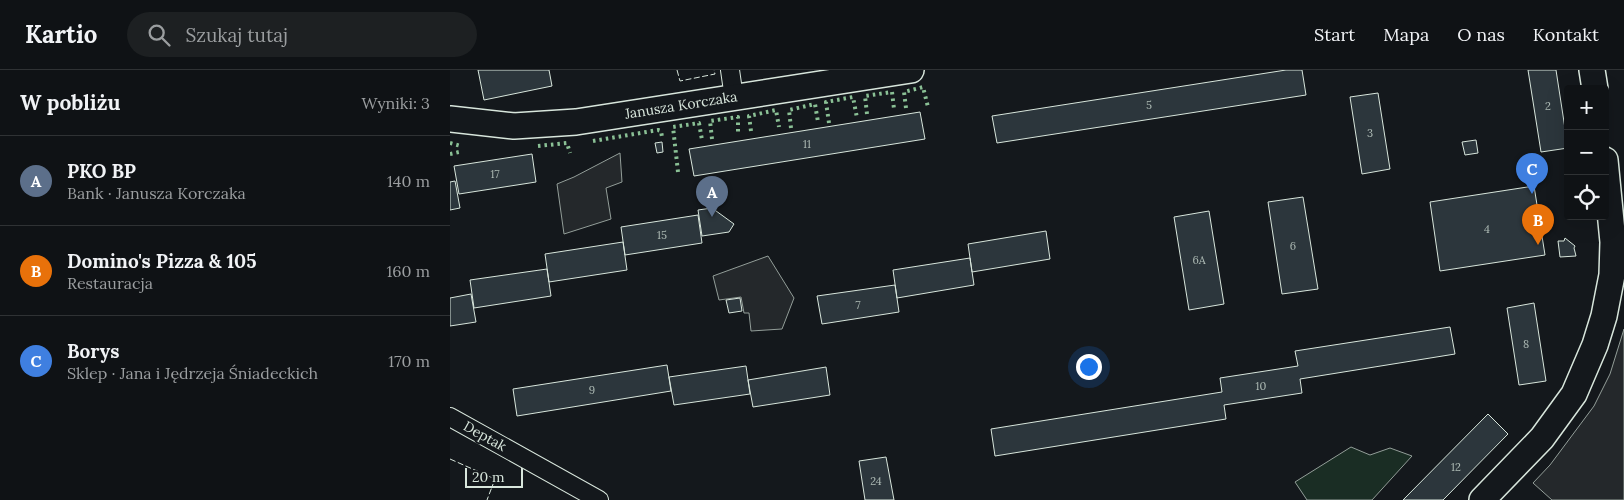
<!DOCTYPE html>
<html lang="pl">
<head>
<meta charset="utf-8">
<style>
  body { margin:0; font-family:Lora,serif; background:#1d2022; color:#f1f3f6 }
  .controls { position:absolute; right:15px; top:15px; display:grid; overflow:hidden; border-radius:5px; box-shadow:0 5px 20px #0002 }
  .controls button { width:45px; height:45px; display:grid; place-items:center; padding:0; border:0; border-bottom:1px solid #2f3234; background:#0f1215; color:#f1f3f6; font:25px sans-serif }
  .scale { position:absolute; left:15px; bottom:12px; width:58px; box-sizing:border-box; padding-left:5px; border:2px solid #d8e6dc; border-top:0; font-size:14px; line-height:18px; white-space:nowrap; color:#d8e6dc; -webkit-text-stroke:4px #14181c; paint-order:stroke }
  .you { position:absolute; left:638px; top:296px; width:18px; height:18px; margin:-12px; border:4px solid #fff; border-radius:50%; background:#1a73e8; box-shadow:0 0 0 8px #1a73e833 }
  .badge { display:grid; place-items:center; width:32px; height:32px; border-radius:50%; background:#ea580c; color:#fff; font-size:16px; font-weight:700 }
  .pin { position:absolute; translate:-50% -41px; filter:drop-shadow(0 1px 2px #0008) }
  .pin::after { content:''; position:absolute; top:26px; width:18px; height:15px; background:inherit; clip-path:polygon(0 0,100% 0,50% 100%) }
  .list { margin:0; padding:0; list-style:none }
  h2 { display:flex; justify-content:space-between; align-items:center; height:65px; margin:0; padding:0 20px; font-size:21px }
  h2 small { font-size:16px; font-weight:400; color:#9b9ea0 }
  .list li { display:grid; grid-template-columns:32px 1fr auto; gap:15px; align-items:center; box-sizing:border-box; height:90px; padding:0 20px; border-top:1px solid #2f3234 }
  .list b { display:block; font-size:19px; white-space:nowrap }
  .list p { margin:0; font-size:16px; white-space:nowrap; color:#9b9ea0 }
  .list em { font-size:16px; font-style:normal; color:#9b9ea0 }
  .icon { flex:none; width:28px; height:28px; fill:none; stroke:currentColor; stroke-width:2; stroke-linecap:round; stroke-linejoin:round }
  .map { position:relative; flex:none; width:1174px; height:430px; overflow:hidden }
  header { display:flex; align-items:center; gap:30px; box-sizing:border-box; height:70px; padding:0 25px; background:#0f1215; border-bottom:1px solid #2f3234 }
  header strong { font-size:24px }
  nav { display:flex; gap:28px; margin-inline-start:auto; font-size:18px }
  .search { width:350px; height:45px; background:#1d2022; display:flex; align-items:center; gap:12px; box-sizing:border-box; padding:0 18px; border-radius:28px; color:#9b9ea0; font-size:19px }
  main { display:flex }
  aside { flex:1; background:#0f1215 }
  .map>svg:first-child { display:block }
  .green { fill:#1a2d24; stroke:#939e99 }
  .parking { fill:#24282b; stroke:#939e99 }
  .building { fill:#2c363c; stroke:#d8e6dc }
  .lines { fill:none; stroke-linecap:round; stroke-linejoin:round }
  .street-casing { stroke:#d8e6dc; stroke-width:20 }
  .secondary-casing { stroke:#d8e6dc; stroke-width:28 }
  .street { stroke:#14181c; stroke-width:18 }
  .secondary { stroke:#14181c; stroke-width:25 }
  .hedge { stroke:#8ac095; stroke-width:4; stroke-dasharray:2.5 4; stroke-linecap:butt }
  .fence { stroke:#d8e6dc; stroke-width:1; stroke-dasharray:6 2.5; stroke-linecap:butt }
  .labels { text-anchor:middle; stroke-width:4; stroke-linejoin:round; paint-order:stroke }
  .number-label { font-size:11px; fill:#adbab4 }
  .street-label { font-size:14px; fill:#d8e6dc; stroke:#14181c }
</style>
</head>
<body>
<header>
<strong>Kartio</strong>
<div class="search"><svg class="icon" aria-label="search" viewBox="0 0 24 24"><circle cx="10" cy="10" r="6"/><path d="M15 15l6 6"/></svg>Szukaj tutaj</div>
<nav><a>Start</a><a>Mapa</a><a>O nas</a><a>Kontakt</a></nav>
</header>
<main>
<aside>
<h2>W pobliżu<small>Wyniki: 3</small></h2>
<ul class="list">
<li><span class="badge" style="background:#5c6f8a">A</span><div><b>PKO BP</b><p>Bank · Janusza Korczaka</p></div><em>140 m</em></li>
<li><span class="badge" style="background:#e8710a">B</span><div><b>Domino's Pizza &amp; 105</b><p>Restauracja</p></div><em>160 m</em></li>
<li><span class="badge" style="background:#3f7fe0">C</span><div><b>Borys</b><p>Sklep · Jana i Jędrzeja Śniadeckich</p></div><em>170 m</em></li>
</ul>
</aside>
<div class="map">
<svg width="1174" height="430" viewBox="0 0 1174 430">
  <rect width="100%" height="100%" fill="#14181c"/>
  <path class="green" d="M901 377 920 385 940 378 962 386 922 430H857L845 412Z"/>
  <path class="parking" d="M170 83 172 112 156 118 161 149 114 164 107 114 124 107Z
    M318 186 344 228 332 259 301 261 299 243H294L291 227 269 230 263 206Z
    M1174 259V430H1102L1083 413 1100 395 1144 336 1160 304Z"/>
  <path class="building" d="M28 0H99L102 16 34 30Z
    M836 0H852L856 25 547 73 542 46Z
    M1078 0H1106L1118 78 1091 82Z
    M928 23 940 99 912 104 900 27Z
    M470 42 475 69 244 106 239 79Z
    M1026 70 1028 83 1015 85 1012 72Z
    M212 72 213 82 207 83 205 73Z
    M82 84 86 112 9 124 4 96Z
    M5 111 10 138 0 140V112Z
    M1084 116 1095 185 990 201 980 132Z
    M853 127 868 219 832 224 818 132Z
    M262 138 284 154 279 162 252 166 248 140Z
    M759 141 774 234 739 240 724 147Z
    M248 145 252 173 175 185 171 157Z
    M596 161 600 189 522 202 518 174Z
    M1115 168 1125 176 1124 178 1126 186 1110 187 1108 171H1114Z
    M173 172 177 200 99 212 95 184Z
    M520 188 524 215 447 228 443 200Z
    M97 199 101 226 24 238 20 210Z
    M445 215 449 242 372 254 367 226Z
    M21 224 26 252 0 256V228Z
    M290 228 292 241 279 243 276 230Z
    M1084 233 1096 311 1069 315 1057 238Z
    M1000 257 1005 284 850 309 852 323 774 335 776 349 545 386 541 359 772 322 770 308 848 296 845 281Z
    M217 295 221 321 67 346 63 319Z
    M296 296 300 324 224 335 219 307Z
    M376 297 380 325 303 337 298 310Z
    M1038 344 1058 364 993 430H953Z
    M436 387 444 430H415L409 391Z"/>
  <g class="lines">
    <defs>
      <path id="street" d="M280 0 284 28
        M0 347 149 430"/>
      <path id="secondary" d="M1142 0 1145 19
        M0 49 64 56 126 52 461 0
        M1032 430 1092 368 1124 324 1145 275 1154 246 1162 205 1163 172 1155 90"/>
    </defs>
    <use href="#street" class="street-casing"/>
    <use href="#secondary" class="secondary-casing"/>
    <use href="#street" class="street"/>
    <use href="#secondary" class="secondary"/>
    <path class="hedge" d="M456 38 454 22 473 17 478 37
      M417 44 415 26 442 22 444 39
      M379 53 376 32 403 27 407 48
      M341 58 339 40 365 34 368 52
      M301 61 299 46 326 40 329 57
      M262 69 260 51 288 47V63
      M143 71 208 60 211 61 212 67
      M0 73 11 76
      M88 76 117 73 120 83
      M0 84 9 82
      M228 102 223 57 249 53 252 70"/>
    <path class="fence" d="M227 0 230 11 265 4 264 0
      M0 389 45 409 37 430"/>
  </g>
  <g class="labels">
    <g class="number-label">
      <text x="699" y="39">5</text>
      <text x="1098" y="40">2</text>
      <text x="920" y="67">3</text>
      <text x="357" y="78">11</text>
      <text x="45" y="108">17</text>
      <text x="1037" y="163">4</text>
      <text x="212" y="169">15</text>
      <text x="843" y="180">6</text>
      <text x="749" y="194">6A</text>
      <text x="408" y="239">7</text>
      <text x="1076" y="278">8</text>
      <text x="811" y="320">10</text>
      <text x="142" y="324">9</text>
      <text x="1006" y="401">12</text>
      <text x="426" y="415">24</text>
    </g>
    <g class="street-label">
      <text transform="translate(231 35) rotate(-9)" y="5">Janusza Korczaka</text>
      <text transform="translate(35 366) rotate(29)" y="5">Deptak</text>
    </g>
  </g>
</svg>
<div class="controls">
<button>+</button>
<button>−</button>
<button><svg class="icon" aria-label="locate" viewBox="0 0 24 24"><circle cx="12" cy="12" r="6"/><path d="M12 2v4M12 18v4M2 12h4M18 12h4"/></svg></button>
</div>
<div class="scale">20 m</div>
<div class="you"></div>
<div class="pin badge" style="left:262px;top:147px;background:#5c6f8a">A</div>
<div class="pin badge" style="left:1088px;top:175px;background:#e8710a">B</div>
<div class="pin badge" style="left:1082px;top:124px;background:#3f7fe0">C</div>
</div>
</main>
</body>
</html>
